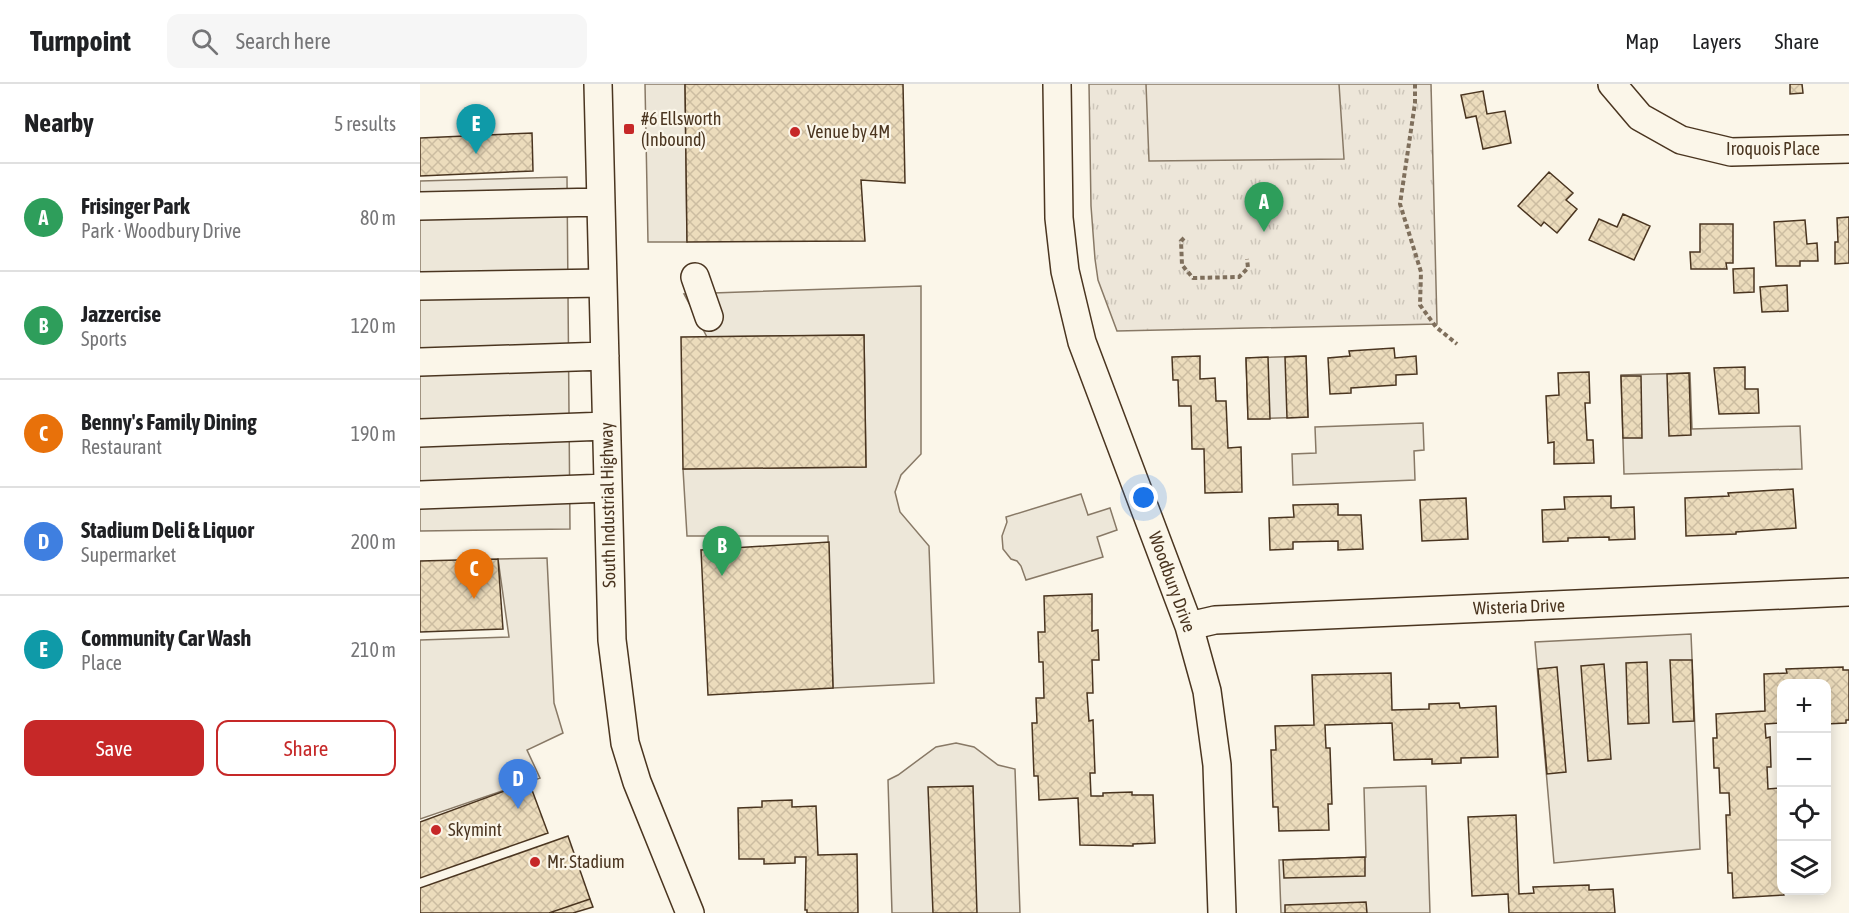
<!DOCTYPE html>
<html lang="en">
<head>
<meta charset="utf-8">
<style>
  body { margin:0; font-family:"Asap Condensed",sans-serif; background:#f6f6f6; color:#202124 }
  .controls { position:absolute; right:18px; bottom:18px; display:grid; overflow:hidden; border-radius:12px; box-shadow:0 3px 15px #0003 }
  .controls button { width:54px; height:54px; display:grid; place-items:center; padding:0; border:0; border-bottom:2px solid #e0e0e0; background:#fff; color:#202124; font:30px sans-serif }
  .you { position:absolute; left:724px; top:414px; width:21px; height:21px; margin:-15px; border:4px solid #fff; border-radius:50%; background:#1a73e8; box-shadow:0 0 0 9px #1a73e833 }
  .badge { display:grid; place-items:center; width:39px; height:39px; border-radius:50%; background:#c62828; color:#fff; font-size:20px; font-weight:700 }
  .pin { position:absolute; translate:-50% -50px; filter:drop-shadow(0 2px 3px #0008) }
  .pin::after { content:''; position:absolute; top:32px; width:21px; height:18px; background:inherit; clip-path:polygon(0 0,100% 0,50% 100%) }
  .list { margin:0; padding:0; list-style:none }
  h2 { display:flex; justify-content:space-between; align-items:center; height:78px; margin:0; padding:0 24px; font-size:26px }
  h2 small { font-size:20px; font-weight:400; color:#757577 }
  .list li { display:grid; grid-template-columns:39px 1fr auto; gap:18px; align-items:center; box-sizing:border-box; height:108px; padding:0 24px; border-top:2px solid #e0e0e0 }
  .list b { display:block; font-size:22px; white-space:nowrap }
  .list p { margin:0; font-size:20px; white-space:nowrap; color:#757577 }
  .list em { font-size:20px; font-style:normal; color:#757577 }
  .actions { display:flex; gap:12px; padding:18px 24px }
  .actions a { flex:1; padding:14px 0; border:2px solid #c62828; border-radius:12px; text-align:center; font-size:21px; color:#c62828 }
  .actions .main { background:#c62828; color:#fff }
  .icon { flex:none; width:33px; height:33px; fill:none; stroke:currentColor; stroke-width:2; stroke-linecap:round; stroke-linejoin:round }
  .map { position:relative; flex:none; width:1429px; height:829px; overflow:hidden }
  header { display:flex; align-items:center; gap:36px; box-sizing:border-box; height:84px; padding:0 30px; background:#fff; border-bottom:2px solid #e0e0e0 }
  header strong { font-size:28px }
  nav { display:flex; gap:33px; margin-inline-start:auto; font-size:21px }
  .search { width:420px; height:54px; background:#f6f6f6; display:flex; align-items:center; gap:15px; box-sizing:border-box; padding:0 21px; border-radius:12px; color:#757577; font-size:22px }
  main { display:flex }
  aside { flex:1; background:#fff }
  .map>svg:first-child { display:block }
  .grass { fill:url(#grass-tufts); stroke:#887966; stroke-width:1.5 }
  .pitch { fill:#ede6d9; stroke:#887966; stroke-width:1.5 }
  .parking { fill:#ede7d9; stroke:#887966; stroke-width:1.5 }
  .building { fill:url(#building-cross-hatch); stroke:#4a3520; stroke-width:1.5 }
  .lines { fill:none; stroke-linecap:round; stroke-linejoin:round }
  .minor-casing { stroke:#4a3520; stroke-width:30 }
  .path { stroke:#7f6f5c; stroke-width:4; stroke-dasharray:4.5 3; stroke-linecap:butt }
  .minor { stroke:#fbf6e9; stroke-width:27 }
  .poi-dot { fill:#c62828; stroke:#fbf6e9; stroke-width:2 }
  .labels { text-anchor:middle; stroke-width:4.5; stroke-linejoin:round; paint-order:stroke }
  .poi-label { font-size:18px; fill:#4a3520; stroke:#fbf6e9; text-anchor:start }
  .street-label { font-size:18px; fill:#4a3520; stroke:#fbf6e9 }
</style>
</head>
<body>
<header>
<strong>Turnpoint</strong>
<div class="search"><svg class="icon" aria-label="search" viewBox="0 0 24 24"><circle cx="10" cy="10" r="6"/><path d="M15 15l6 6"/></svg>Search here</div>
<nav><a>Map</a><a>Layers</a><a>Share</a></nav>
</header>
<main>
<aside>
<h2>Nearby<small>5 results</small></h2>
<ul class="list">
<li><span class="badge" style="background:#2e9e5b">A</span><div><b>Frisinger Park</b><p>Park · Woodbury Drive</p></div><em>80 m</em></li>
<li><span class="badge" style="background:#2e9e5b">B</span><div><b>Jazzercise</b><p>Sports</p></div><em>120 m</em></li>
<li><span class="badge" style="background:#e8710a">C</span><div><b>Benny's Family Dining</b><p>Restaurant</p></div><em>190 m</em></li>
<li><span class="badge" style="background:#3f7fe0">D</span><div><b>Stadium Deli &amp; Liquor</b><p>Supermarket</p></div><em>200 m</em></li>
<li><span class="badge" style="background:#0f9aa8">E</span><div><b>Community Car Wash</b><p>Place</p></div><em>210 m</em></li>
</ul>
<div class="actions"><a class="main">Save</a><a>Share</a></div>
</aside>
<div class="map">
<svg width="1429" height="829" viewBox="0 0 1429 829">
  <defs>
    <pattern id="grass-tufts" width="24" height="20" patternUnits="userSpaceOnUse" patternTransform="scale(1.5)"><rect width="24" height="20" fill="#ede6d9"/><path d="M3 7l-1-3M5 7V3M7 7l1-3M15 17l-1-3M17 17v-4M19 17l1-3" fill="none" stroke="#cdc6ba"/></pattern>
    <pattern id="building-cross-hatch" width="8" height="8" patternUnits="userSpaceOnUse" patternTransform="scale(1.5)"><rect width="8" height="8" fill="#ecdcbc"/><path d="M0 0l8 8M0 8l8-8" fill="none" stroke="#ccbda1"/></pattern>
  </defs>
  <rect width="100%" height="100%" fill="#fbf6e9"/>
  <path class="grass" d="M669 0H1011L1017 240 697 247 678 196 675 175 671 122Z"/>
  <path class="pitch" d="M726 0H919L924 75 729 77Z"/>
  <path class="parking" d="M225 0H265L267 158H228Z
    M147 93 150 445 0 447V97Z
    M501 202V370L481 391 475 408 480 428 509 462 514 599 413 604 408 452H267L263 385 446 383 444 251 287 253 264 210Z
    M886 272 888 333 828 335 826 274Z
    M1270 289 1272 345 1380 342 1382 385 1204 390 1201 291Z
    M1003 339 1004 366 994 367 995 396 873 401 872 370 896 369 895 343Z
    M661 410 668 431 690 424 697 446 677 453 683 473 606 496 601 482 597 477 591 475 583 465 582 452 587 438 586 433Z
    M127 474 134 619 143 649 107 666 120 694 0 735V556L89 553 78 475Z
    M1271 550 1280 765 1134 779 1115 558Z
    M536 659 554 663 578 681 595 685 600 829H472L468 696 478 691 516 663Z
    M1006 702 1010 829H861L859 776 946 773 944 704Z"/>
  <path class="building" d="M265 0H483L485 99 441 96 445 157 267 158Z
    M1370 0H1382L1383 9 1370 10Z
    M1063 7 1067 30 1085 27 1091 59 1063 65 1056 32 1046 34 1041 11Z
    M112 49 113 87 0 92V54Z
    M1129 88 1153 109 1146 116 1157 125 1137 149 1124 138 1121 142 1098 122Z
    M1203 130 1230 142 1214 176 1169 156 1179 135 1197 143Z
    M1429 133V179L1415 180V158H1418L1417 134Z
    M1385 136 1387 160 1397 159 1398 177H1380V182H1356L1354 138Z
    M1280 140H1313V179H1306L1307 185H1271L1270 168H1280Z
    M1334 184V208L1314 209 1313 185Z
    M1367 201 1368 227 1342 228 1340 203Z
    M444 251 446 383 263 385 261 253Z
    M974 264 975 274 996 272 997 290 976 291V301L931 304V309L910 310 908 274 930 272 929 267Z
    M780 272V295L795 294 796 317H806L808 364 821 363 822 408 785 409 784 365H772L771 322H759L758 296H753L752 273Z
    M886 272 888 333 867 334 865 273Z
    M848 273 850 335H828L826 274Z
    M1325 283V305H1338L1339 329 1299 330 1294 284Z
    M1169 288 1170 319H1165L1167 356H1173L1174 379 1134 380V358L1128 359 1126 312 1139 311 1138 289Z
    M1269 289 1271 351 1249 352 1247 290Z
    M1201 292H1221L1222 354H1203Z
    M1373 405 1376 444 1316 448V450L1266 452 1265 414 1309 412 1308 409Z
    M1191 412V424L1214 423 1215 455 1189 456V453L1148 454V457L1123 458 1122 426 1145 425 1144 413Z
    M1046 414 1048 455 1002 457 1000 416Z
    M918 420V431H941L943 465 918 466V457L873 458V465L850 466 849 434 874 433 873 421Z
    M409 458 413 604 288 611 281 466Z
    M78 475 83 545 0 548V477Z
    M672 510V547L678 546 679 576H672L673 609H667L669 637 673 636 675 689H670L671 712H683V709L712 708V711H733L735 759 713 760V762L660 761 658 714 619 716 618 692H614L612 639H617L616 614H624L623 578H619L618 548H625L624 512Z
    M1250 576H1272L1274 637 1253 638Z
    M1227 578 1229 639 1208 640 1206 579Z
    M1184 580 1191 675 1168 677 1161 582Z
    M1137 583 1146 688 1127 690 1118 585Z
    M1423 583V586H1429V636H1426V639L1406 640V600H1362V639L1345 640 1346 654 1350 653 1351 683H1347L1348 705 1359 704 1362 729V806H1364V811L1313 814 1312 789H1308L1306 731H1310L1309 709H1300L1299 684H1294L1293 654H1297L1296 630 1345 627 1344 590 1367 589 1366 585Z
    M971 589 972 626 1009 625V620L1039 619 1040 624 1076 622 1078 673 1041 674V679L1012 680V675L974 676 972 639 905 641 906 664H910L912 720H908L909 746 859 747 858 723H853L851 666H856L855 642 894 641 892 591Z
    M109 698 128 749 0 794V738Z
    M553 702 557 829H513L508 703Z
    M372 716V723L396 722 398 771 437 770 438 829H387V826H385L386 773H375V779L344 780V775H319L318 724 342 723V717Z
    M1096 731 1099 810 1114 809 1113 803 1169 801V806L1193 805 1195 829H1089L1088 810 1052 812 1048 733Z
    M148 752 170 815 129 829H0V804Z
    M945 773V792L864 794 863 776Z
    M170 815 173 823 153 829H129Z
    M946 818 947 829H865V821Z"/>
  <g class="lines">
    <defs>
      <path id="minor" d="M178 0 192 556 205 659 217 698 270 829
        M637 0 639 134 645 187 662 258 769 542 787 607 797 681 802 829
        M1192 0 1220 33 1261 56 1311 68 1429 65
        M0 122 181 118
        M275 193 289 233
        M0 202 183 199
        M0 278 185 272
        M0 349 186 342
        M0 411 187 404
        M769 542 795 536 1429 508"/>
    </defs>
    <use href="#minor" class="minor-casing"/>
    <path class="path" d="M995 0V19L980 120 1001 188 1000 221 1016 243 1037 260
      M764 154 761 157 762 181 773 194 819 193 828 184 827 175"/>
    <use href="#minor" class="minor"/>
  </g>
  <g class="poi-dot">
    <rect x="203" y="39" width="12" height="12" rx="3"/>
    <circle cx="375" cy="48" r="6"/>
    <circle cx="16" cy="746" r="6"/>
    <circle cx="115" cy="778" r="6"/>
  </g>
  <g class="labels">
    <g class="poi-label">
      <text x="221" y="41">#6 Ellsworth<tspan x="221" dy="21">(Inbound)</tspan></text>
      <text x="387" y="54">Venue by 4M</text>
      <text x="28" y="752">Skymint</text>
      <text x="127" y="784">Mr. Stadium</text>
    </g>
    <g class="street-label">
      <text x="1353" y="71">Iroquois Place</text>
      <text transform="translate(188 421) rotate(-91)" y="6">South Industrial Highway</text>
      <text transform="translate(752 498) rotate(70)" y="6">Woodbury Drive</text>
      <text transform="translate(1099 523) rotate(-2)" y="6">Wisteria Drive</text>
    </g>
  </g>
</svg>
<div class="controls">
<button>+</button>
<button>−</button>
<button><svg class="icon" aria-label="locate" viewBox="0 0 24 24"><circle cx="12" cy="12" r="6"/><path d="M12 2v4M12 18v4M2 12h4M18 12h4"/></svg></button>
<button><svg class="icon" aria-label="layers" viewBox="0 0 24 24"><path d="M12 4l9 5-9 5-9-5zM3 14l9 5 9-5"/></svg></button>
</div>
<div class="you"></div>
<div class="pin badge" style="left:844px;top:148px;background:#2e9e5b">A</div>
<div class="pin badge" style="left:302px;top:492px;background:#2e9e5b">B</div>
<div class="pin badge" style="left:54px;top:515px;background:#e8710a">C</div>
<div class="pin badge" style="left:98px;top:725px;background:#3f7fe0">D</div>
<div class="pin badge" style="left:56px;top:70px;background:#0f9aa8">E</div>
</div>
</main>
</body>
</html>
